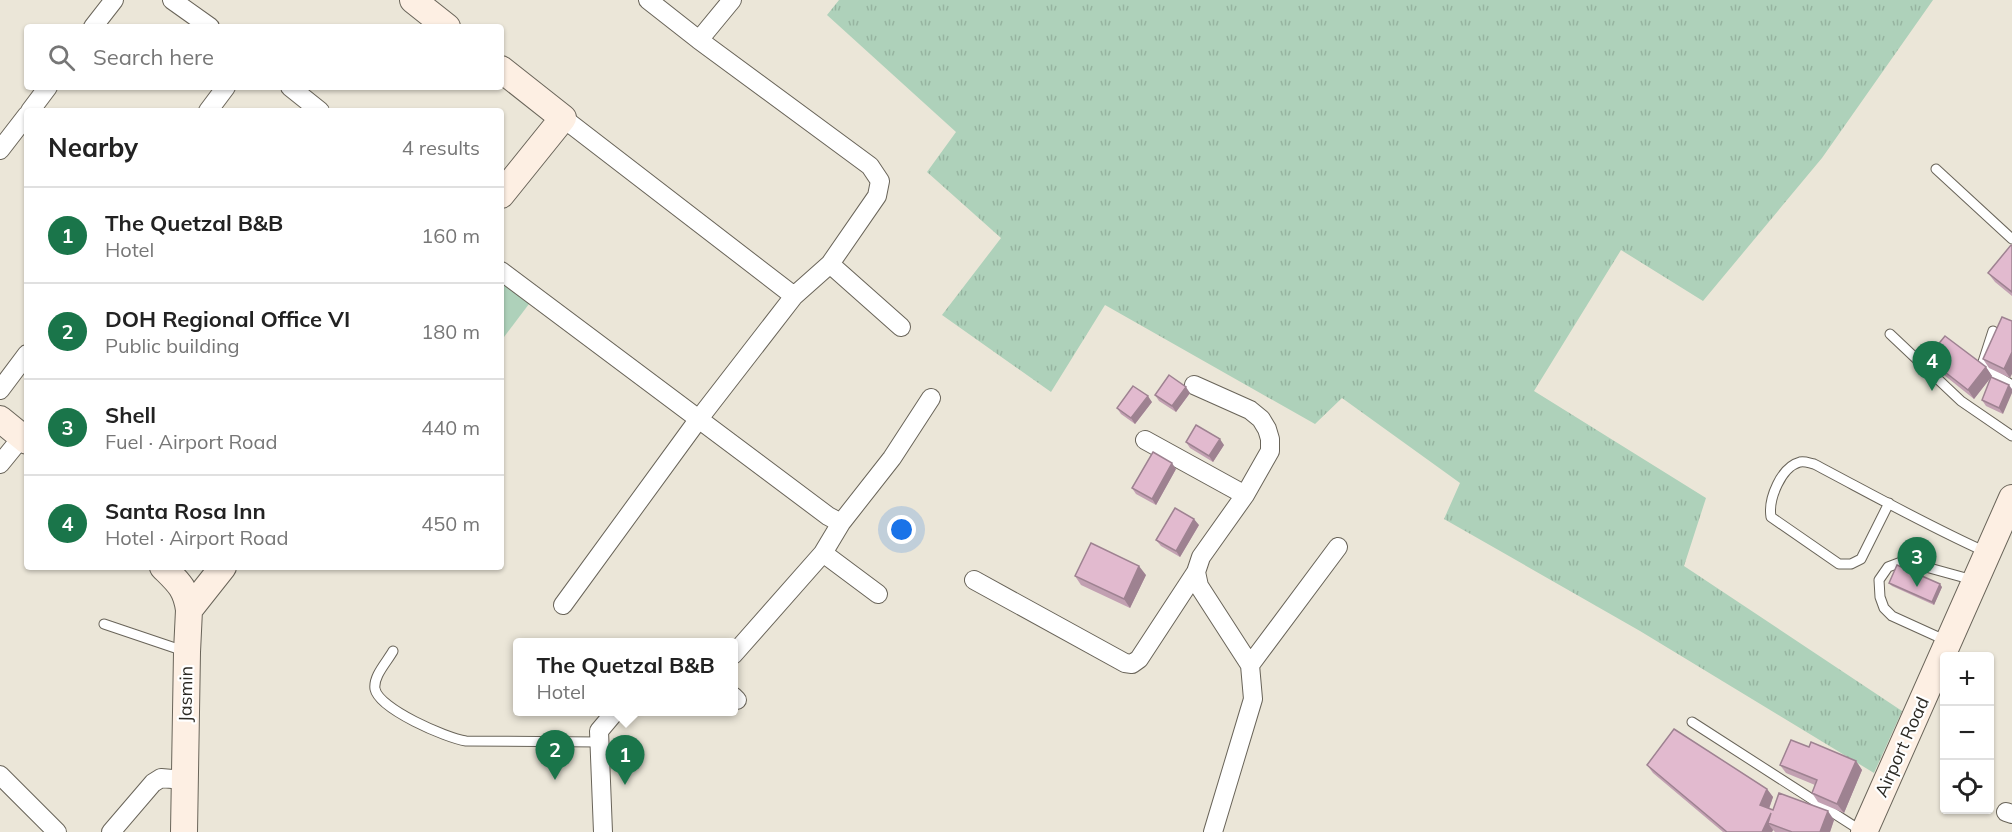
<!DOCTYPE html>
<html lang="en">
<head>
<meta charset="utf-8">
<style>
  body { margin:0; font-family:Mulish,sans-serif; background:#f6f6f6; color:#222 }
  .controls { position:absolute; right:18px; bottom:18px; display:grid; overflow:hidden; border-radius:6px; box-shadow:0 2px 4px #0004 }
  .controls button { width:54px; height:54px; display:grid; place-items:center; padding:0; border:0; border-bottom:2px solid #e0e0e0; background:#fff; color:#222; font:30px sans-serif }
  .you { position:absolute; left:902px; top:530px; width:21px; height:21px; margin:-15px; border:4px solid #fff; border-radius:50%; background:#1a73e8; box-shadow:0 0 0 9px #1a73e833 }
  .badge { display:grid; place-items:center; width:39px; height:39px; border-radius:50%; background:#1a754a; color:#fff; font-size:20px; font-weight:700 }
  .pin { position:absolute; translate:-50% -50px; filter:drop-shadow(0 2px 3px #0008) }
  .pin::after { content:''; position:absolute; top:32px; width:21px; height:18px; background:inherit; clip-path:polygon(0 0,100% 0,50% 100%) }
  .popup { position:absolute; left:513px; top:638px; width:225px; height:78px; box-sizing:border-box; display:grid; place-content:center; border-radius:6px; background:#fff; filter:drop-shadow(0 2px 4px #0005); font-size:20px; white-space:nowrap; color:#767676 }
  .popup b { font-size:22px; color:#222 }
  .popup::after { content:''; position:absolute; left:50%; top:100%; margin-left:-12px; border:12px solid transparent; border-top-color:#fff }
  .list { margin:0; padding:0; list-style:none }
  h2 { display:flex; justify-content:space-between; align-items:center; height:78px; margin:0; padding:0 24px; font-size:26px }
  h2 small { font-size:20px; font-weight:400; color:#767676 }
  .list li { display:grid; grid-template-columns:39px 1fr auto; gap:18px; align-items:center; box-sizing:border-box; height:96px; padding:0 24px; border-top:2px solid #e0e0e0 }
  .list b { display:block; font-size:22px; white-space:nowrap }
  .list p { margin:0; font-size:20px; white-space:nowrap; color:#767676 }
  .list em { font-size:20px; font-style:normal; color:#767676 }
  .icon { flex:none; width:33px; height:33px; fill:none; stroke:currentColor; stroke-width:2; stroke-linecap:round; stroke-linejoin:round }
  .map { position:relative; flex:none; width:2012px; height:832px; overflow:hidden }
  .search { position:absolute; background:#fff; box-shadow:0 2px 4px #0004; left:24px; top:24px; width:480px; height:66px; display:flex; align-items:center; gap:15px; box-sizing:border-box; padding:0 21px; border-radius:6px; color:#767676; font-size:22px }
  .panel { position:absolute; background:#fff; box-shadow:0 2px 4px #0004; left:24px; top:108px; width:480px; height:462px; border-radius:6px }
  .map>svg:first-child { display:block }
  .grass { fill:url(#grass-tufts) }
  .pitch { fill:#aed1ba }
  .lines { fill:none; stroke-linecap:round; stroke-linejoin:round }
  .lane-casing { stroke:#696459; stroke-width:11 }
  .street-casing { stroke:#696459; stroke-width:20 }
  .secondary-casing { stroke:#696459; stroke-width:28 }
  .lane { stroke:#fff; stroke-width:9 }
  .street { stroke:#fff; stroke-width:18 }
  .secondary { stroke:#fdefe3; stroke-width:26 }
  .wall { fill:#c2a0b2 }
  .shaded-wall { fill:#9e8291 }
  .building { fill:#e2bacf; stroke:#9e8291; stroke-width:1.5 }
  .labels { text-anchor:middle; stroke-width:4.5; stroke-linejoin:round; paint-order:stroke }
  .street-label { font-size:18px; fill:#2c2a24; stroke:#fff }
</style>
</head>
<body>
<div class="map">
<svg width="2012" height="832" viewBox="0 0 2012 832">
  <defs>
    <pattern id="grass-tufts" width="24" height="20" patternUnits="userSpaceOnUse" patternTransform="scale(1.5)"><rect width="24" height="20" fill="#aed1ba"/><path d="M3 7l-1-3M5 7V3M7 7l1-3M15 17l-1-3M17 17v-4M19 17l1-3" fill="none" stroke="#96b4a0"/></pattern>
  </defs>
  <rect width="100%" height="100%" fill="#ebe6d8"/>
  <path class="grass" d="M839 0H1933L1822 158 1703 301 1621 250 1534 391 1706 498 1684 566 1902 711 1874 773 1640 631 1444 519 1460 483 1342 398 1315 424 1105 305 1051 392 942 315 1001 238 927 172 956 132 827 15Z"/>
  <path class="pitch" d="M501 277 532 300 501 341Z"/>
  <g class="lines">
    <defs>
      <path id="lane" d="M1936 169 2012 239
        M1993 331 1983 362 1986 369 2012 385
        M1890 334 1961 401 2012 436
        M1889 503 1861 559 1851 564H1839L1771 517C1768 499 1781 467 1800 462 1805 461 1809 463 1814 464 1871 494 1928 526 1986 552
        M104 624 184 651
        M1947 641 1892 616 1884 608 1880 597 1879 580 1888 567 1904 561 1973 580
        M393 651C387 662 373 676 375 689 379 709 446 738 466 741L599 742
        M1692 722 1863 832"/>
      <path id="street" d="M172 0 210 27
        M93 27 114 0
        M699 40 732 0
        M290 87 320 111
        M30 111 48 87
        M208 111 226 87
        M563 118 794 296
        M0 150 27 115
        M830 264 901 327
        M501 271 828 516 841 523 823 553 733 655
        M1194 385 1250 410 1261 419 1267 429 1270 439V451L1245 495 1201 557 1196 572 1199 586 1250 665 1253 699 1213 832
        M0 390 27 354
        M1145 440 1245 495
        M0 464 22 437
        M841 523 892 458 931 398
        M823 553 878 594
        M974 580 1125 663 1132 664 1139 659 1196 572
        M563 605 698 420 794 296 830 264 877 196 880 181 870 166 699 40 648 0
        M1250 665 1338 547
        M733 696 737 700
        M0 775 57 832
        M2006 812 2012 814
        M111 832 153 783 161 778 184 780
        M603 832 599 731 615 712"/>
      <path id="secondary" d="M413 0 447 27
        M501 69 563 118 501 195
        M0 419 27 441
        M163 567C178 582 186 588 189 610
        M184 832 187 652 189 610 223 567
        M1864 832 2012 498"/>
    </defs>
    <use href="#lane" class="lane-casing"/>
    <use href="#street" class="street-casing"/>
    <use href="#secondary" class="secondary-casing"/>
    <use href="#lane" class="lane"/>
    <use href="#street" class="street"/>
    <use href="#secondary" class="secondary"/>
  </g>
  <path class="wall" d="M2012 246V296L1995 282 1988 273Z
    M2002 317 2010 378 1989 368 1983 359Z
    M1927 358 1986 367 1992 376 1974 399 1934 367Z
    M1991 377 2003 414 1986 406 1982 400Z
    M1190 393 1176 412 1159 401 1155 395Z
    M1152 402 1135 424 1121 414 1117 408Z
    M1186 442 1224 445 1213 462 1190 448Z
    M1176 469 1156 505 1136 494 1132 488Z
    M1199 525 1180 557 1161 546 1156 540Z
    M1146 575 1130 608 1081 585 1075 576Z
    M1889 583 1942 587 1934 605 1892 586Z
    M1856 761 1862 770 1844 813 1818 802 1812 793 1815 785 1786 773 1780 765Z
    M1647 765 1767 789 1773 797 1769 809 1773 810 1834 820 1830 832H1775L1773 830 1772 832H1723L1653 773Z"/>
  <path class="shaded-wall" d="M2012 352V374L2010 378 2004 369Z
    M1986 367 1992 376 1974 399 1968 390Z
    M2009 385 2012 389V393L2003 414 1999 408Z
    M1186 387 1190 393 1176 412 1172 406Z
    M1148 396 1152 402 1135 424 1131 418Z
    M1220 439 1224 445 1213 462 1209 456Z
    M1172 463 1176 469 1156 505 1152 499Z
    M1194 519 1199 525 1180 557 1176 551Z
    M1139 566 1146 575 1130 608 1124 599Z
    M1940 584 1942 587 1934 605 1932 602Z
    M1856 761 1862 770 1844 813 1837 804Z
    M1767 789 1773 797 1767 814 1760 805Z
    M1828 811 1834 820 1830 832H1820Z
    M1771 813 1768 823 1773 830 1772 832H1762Z"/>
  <path class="building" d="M2011 245 2012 246V292L1988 273Z
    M2002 317 2012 321V352L2004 369 1983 359Z
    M1945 336 1986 367 1968 390 1927 358Z
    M1169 375 1186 387 1172 406 1155 395Z
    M1991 377 2009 385 1999 408 1982 400Z
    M1133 386 1148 396 1131 418 1117 408Z
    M1196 425 1220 439 1209 456 1186 442Z
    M1153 452 1172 463 1152 499 1132 488Z
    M1175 508 1194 519 1176 551 1156 540Z
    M1091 543 1139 566 1124 599 1075 576Z
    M1897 565 1940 584 1932 602 1889 583Z
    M1674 729 1767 789 1760 805 1773 810 1779 793 1828 811 1820 832H1792L1768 823 1771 813 1762 832H1727L1647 765Z
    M1791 740 1809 747 1811 742 1856 761 1837 804 1812 793 1817 780 1780 765Z"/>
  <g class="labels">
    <g class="street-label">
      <text transform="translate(186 694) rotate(-89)" y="6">Jasmin</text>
      <text transform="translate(1902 747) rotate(-66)" y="6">Airport Road</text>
    </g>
  </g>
</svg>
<div class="controls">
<button>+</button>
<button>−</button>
<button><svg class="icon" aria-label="locate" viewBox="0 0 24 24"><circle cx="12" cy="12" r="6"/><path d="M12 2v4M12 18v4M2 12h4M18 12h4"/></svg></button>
</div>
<div class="you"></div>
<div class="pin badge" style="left:625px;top:785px">1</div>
<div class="popup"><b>The Quetzal B&amp;B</b>Hotel</div>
<div class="pin badge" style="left:555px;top:780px">2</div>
<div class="pin badge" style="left:1917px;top:587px">3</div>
<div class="pin badge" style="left:1932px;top:391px">4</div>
<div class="search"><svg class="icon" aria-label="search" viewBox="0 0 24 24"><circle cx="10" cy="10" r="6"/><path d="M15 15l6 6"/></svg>Search here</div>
<section class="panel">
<h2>Nearby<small>4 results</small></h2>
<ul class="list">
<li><span class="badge">1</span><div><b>The Quetzal B&amp;B</b><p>Hotel</p></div><em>160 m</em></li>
<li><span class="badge">2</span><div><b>DOH Regional Office VI</b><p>Public building</p></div><em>180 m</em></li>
<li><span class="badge">3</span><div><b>Shell</b><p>Fuel · Airport Road</p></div><em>440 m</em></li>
<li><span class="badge">4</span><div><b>Santa Rosa Inn</b><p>Hotel · Airport Road</p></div><em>450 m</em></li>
</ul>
</section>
</div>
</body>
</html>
